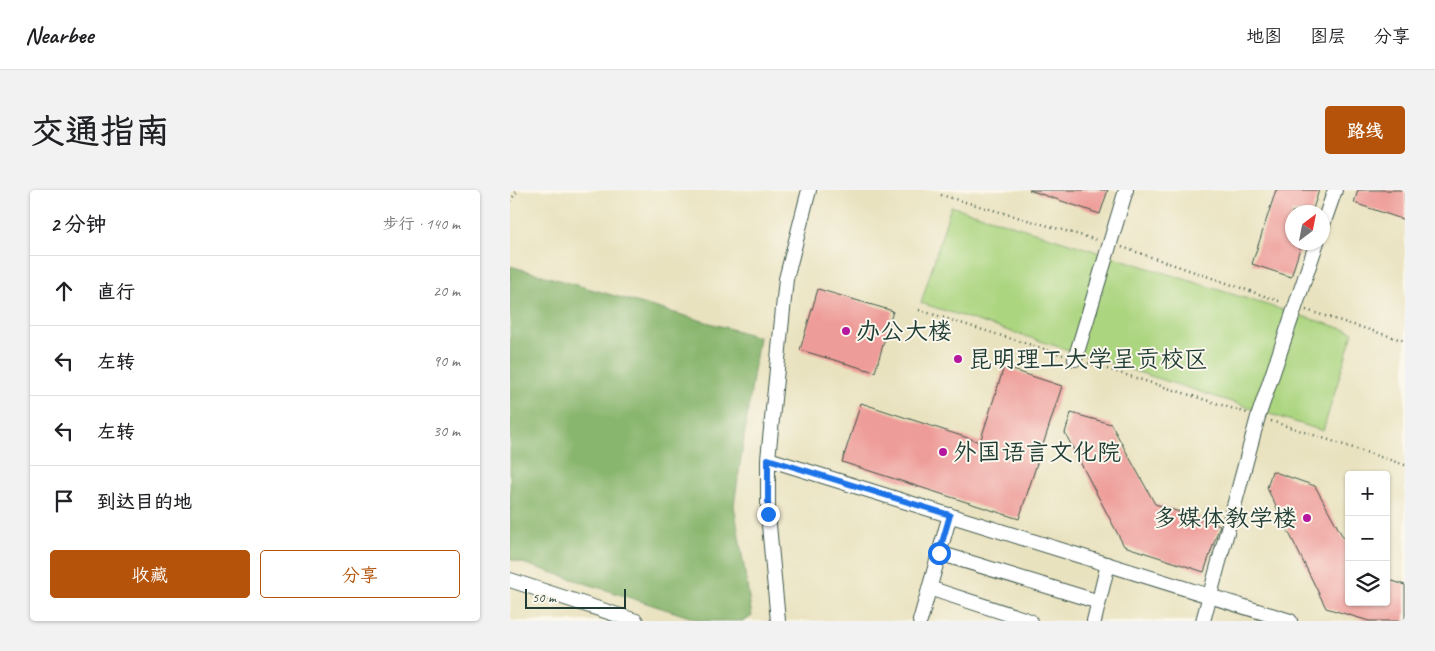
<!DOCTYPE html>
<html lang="zh">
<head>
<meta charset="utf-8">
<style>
  body { margin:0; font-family:Caveat,"LXGW WenKai TC",sans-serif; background:#f2f2f2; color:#202124 }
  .controls { position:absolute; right:15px; bottom:15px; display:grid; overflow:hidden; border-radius:5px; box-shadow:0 1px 4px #0004 }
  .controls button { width:45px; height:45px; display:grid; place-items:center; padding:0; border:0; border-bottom:1px solid #e0e0e0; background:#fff; color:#202124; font:25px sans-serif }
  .compass { position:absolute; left:775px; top:15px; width:45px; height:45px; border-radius:50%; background:#fff; box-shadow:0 1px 4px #0004; rotate:32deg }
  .scale { position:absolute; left:15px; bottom:12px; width:101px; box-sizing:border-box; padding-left:5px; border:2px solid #1f3d34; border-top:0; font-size:14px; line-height:18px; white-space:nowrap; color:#1f3d34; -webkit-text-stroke:4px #fbf7ec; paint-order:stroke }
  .stop { position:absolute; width:15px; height:15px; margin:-11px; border:4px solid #1a73e8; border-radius:50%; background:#fff }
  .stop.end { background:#1a73e8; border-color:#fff; box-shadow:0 1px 5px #0008 }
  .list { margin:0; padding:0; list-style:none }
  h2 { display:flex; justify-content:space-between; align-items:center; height:65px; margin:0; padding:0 20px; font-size:21px }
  h2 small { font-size:16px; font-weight:400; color:#757577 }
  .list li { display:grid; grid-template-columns:32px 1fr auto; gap:15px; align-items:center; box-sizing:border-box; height:70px; padding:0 20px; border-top:1px solid #e0e0e0 }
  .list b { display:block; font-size:19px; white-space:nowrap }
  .list em { font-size:16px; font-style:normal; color:#757577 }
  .actions { display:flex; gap:10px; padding:15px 20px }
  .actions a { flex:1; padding:11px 0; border:1px solid #b45309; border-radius:5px; text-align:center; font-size:18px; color:#b45309 }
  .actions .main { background:#b45309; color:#fff }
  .icon { flex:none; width:28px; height:28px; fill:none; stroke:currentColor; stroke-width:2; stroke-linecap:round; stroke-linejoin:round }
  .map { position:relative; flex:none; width:895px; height:431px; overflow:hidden; border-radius:5px }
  header { display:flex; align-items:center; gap:30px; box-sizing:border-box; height:70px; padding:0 25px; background:#fff; border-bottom:1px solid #e0e0e0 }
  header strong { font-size:24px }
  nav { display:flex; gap:28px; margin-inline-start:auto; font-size:18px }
  .intro { display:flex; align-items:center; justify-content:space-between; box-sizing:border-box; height:120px; padding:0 30px }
  h1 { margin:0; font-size:35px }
  .button { padding:12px 22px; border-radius:5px; background:#b45309; color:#fff; font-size:18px; font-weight:700 }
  main { display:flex; gap:30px; padding:0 30px }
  aside { flex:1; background:#fff; border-radius:5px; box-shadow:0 1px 4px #0004 }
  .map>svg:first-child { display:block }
  .green { fill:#acd580; stroke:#66895a }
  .forest { fill:#89b66e; stroke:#547a51 }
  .building { fill:#ee9c99 }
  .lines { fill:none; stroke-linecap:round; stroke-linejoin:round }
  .minor-casing { stroke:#3d5649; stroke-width:16 }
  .path { stroke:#3d5649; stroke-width:2.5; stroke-dasharray:1 4; stroke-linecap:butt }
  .minor { stroke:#fff; stroke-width:14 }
  .route { stroke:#1a73e8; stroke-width:6 }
  .poi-dot { fill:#b5179e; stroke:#fbf7ec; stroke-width:2 }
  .labels { text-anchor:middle; stroke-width:4; stroke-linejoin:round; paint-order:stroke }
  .poi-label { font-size:24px; fill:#1f3d34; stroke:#fbf7ec; text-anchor:start }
</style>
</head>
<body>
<header>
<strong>Nearbee</strong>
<nav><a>地图</a><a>图层</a><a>分享</a></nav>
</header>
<div class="intro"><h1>交通指南</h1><a class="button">路线</a></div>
<main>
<aside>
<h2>2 分钟<small>步行 · 140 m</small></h2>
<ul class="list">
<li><svg class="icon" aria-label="ahead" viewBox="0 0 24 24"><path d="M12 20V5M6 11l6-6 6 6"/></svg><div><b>直行</b></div><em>20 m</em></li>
<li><svg class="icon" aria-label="left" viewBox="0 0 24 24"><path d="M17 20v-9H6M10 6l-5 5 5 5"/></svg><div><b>左转</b></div><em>90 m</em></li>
<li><svg class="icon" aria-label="left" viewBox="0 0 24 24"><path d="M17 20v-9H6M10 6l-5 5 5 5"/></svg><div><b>左转</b></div><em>30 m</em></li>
<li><svg class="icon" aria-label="arrive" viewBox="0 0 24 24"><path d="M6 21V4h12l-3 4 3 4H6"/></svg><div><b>到达目的地</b></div></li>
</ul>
<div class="actions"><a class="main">收藏</a><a>分享</a></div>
</aside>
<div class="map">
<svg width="895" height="431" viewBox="0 0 895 431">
  <rect width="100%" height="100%" fill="#fbf7ec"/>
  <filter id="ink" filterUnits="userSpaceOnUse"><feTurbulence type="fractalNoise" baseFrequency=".02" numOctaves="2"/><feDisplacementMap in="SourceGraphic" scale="10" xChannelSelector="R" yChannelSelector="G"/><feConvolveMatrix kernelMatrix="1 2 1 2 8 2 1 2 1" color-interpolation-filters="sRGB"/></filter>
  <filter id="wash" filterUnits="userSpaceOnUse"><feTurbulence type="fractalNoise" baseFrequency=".0096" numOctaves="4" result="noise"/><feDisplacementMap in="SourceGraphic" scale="20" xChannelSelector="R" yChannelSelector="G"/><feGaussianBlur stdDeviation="1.12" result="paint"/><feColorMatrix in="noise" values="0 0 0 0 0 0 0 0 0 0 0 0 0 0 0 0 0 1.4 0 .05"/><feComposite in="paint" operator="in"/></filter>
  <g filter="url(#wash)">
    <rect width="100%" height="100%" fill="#e9e2bf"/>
    <path class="green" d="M441 16 843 142 813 241 411 113Z"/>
    <path class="forest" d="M0 76 249 147 224 315 242 426 235 431H192L0 369Z"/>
    <g id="blocks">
      <path class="building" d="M519 0H598L590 24Z
        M766 0H809L802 22H782V52H792L781 87 742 74Z
        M848 0H895V30L844 13Z
        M308 99 383 121 365 182 290 160Z
        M494 177 552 196 509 329 332 272 351 213 470 252Z
        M561 223 601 234 645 314 710 335 694 382 614 356 555 243Z
        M762 281 805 296 839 358V412H876V389L895 395V431H859L816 418 757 298Z"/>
    </g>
  </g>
  <g filter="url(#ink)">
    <use href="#blocks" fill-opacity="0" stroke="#3d5649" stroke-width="1"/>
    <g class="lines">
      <defs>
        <path id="minor" d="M812 37 825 0
          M565 169 616 0
          M258 269 780 431
          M429 363 589 412
          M0 390 126 431
          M419 398 520 431
          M268 431 258 324V269L276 89 299 0
          M410 431 440 325
          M584 431 598 374
          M693 431 748 227 807 52"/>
      </defs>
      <use href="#minor" class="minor-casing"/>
      <path class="path" d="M431 5 587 50
        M0 11 8 0
        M612 57 772 112
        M409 120 553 165
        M796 120 895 151
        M578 173 737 223
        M761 231 895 275"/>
      <use href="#minor" class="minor"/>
    </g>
  </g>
  <g class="lines" filter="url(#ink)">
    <path class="route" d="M258 324V269L440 325 429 363"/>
  </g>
  <g class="poi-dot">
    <circle cx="336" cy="141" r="5"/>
    <circle cx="448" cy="169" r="5"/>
    <circle cx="433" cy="262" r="5"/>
    <circle cx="797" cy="328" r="5"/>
  </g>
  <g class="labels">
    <g class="poi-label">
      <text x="346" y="149">办公大楼</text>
      <text x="458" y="177">昆明理工大学呈贡校区</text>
      <text x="443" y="270">外国语言文化院</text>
      <text x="787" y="336" text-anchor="end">多媒体教学楼</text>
    </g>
  </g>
</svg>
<div class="controls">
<button>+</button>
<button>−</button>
<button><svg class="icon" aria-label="layers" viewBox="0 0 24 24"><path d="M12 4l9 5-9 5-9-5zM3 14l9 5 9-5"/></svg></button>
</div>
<svg class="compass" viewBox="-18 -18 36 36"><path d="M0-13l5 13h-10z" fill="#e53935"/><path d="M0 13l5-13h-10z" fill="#757577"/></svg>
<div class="scale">50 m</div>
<div class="stop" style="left:429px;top:363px"></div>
<div class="stop end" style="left:258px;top:324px"></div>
</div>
</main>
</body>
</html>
